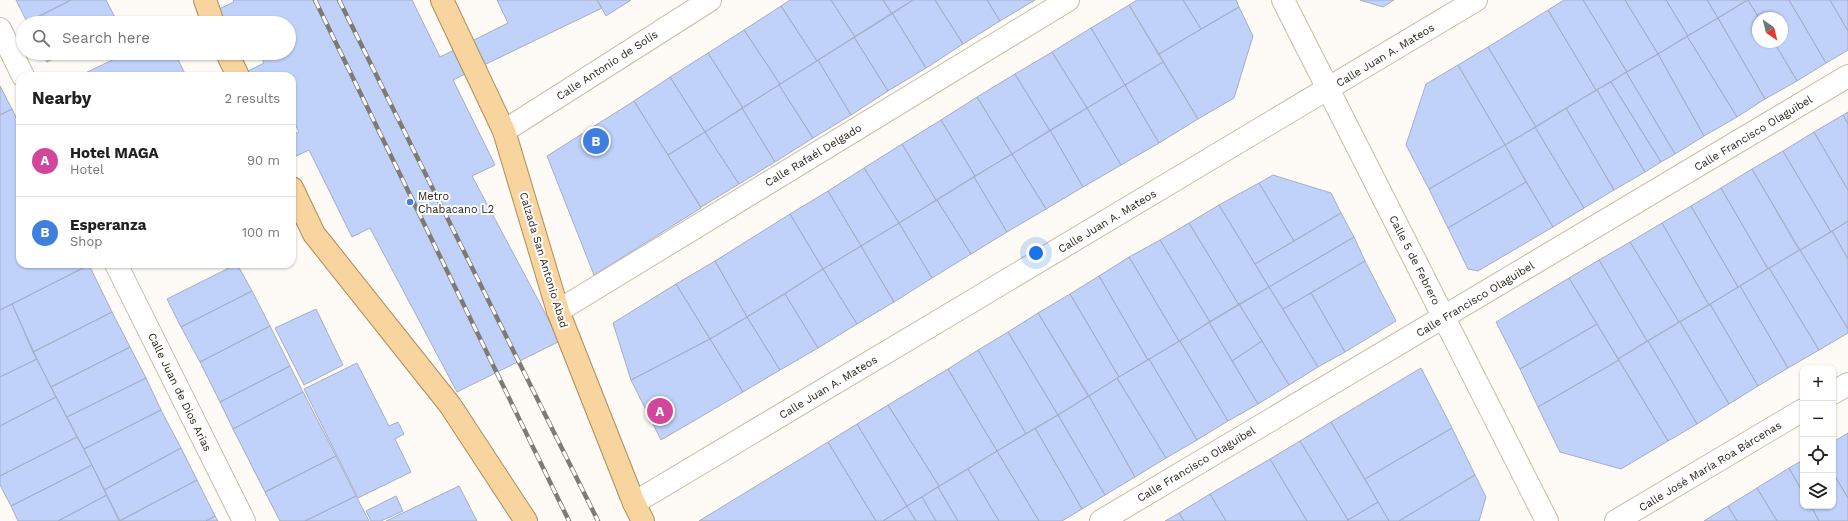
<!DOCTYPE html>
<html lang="en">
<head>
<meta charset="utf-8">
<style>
  body { margin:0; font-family:"Work Sans",sans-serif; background:#f6f6f6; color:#202124 }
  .controls { position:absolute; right:12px; bottom:12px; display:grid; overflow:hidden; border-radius:8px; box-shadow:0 1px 3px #0004 }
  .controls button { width:36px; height:36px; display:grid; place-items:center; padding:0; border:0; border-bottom:1px solid #e0e0e0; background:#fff; color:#202124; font:20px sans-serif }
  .compass { position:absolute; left:1752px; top:12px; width:36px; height:36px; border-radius:50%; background:#fff; box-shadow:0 1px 3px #0004; rotate:145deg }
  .you { position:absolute; left:1036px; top:253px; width:14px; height:14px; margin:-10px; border:3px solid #fff; border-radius:50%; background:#1a73e8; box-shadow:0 0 0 6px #1a73e833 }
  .badge { display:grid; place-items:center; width:26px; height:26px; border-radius:50%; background:#db2777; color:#fff; font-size:13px; font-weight:700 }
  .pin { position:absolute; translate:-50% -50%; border:2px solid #fff; box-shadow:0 1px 4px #0006 }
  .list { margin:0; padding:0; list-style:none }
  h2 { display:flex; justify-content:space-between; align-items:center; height:52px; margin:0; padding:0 16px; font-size:17px }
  h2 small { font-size:13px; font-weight:400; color:#757577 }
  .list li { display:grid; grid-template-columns:26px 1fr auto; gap:12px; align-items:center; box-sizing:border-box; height:72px; padding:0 16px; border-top:1px solid #e0e0e0 }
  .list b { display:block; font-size:15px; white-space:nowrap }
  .list p { margin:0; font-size:13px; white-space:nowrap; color:#757577 }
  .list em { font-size:13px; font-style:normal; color:#757577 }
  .icon { flex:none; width:22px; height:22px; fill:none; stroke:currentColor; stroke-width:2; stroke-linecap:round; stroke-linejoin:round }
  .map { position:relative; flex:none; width:1848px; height:521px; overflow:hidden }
  .search { position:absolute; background:#fff; box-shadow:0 1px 3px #0004; left:16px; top:16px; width:280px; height:44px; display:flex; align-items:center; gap:10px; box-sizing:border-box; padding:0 14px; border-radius:22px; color:#757577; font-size:15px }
  .panel { position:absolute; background:#fff; box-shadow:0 1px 3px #0004; left:16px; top:72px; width:280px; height:196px; border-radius:12px }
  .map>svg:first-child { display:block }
  .building { fill:#c0d2fa; stroke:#a4afc7 }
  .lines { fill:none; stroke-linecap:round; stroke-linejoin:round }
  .minor-casing { stroke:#cbbba4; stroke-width:24 }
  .tertiary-casing { stroke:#cbbba4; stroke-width:24 }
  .trunk-casing { stroke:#ac8d5d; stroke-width:24 }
  .minor { stroke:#fff; stroke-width:22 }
  .tertiary { stroke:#fff; stroke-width:22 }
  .trunk { stroke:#f8d49e; stroke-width:22 }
  .rail-casing { stroke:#7f7a74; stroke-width:4.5 }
  .rail { stroke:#fff; stroke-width:3; stroke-dasharray:9; stroke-linecap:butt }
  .poi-dot { fill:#4a76e9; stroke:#fff; stroke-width:1.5 }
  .labels { text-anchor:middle; stroke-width:4; stroke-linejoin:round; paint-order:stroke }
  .street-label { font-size:11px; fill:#221d14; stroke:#fff }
  .poi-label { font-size:11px; fill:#221d14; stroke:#fff; text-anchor:start }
</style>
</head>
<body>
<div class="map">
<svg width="1848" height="521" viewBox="0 0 1848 521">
  <rect width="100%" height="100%" fill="#fefaf6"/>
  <path class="building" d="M16 0H71L27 22Z
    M71 0H106L118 23H27Z
    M233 0H412L440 57 508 23 497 0H597L602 8 453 80 495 165 472 176 560 341 457 392 370 228 352 237 309 150 292 158V135L299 132 292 118V76H238L264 63 259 53H289V23H245L243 19 235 23H189L234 2Z
    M597 0H631L606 16Z
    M790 0H831L855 37 817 61 781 6Z
    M831 0H883L892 14 855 37Z
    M883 0H913L892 14Z
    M913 0H935L963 44 926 68 892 13Z
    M935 0H987L1000 21 963 44Z
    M987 0H1035L1000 21Z
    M1137 0H1183L1201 29 1159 54 1129 5Z
    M1183 0H1236L1239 7 1201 29Z
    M1360 0H1394L1383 7Z
    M1564 0H1583L1627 72 1596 90 1548 10Z
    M1583 0H1625L1658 54 1627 72Z
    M1625 0H1666L1688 36 1658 54Z
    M1666 0H1707L1718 18 1688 36Z
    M1707 0H1747L1718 18Z
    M1748 0 1759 18 1758 42H1774L1797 81 1765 99 1718 18Z
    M1748 0H1789L1826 63 1797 81 1774 42H1782V18H1759Z
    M1789 0H1830L1848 31V50L1826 63Z
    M1830 0H1848V31Z
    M1129 5 1163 62 1125 85 1091 28Z
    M781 6 817 61 780 84 744 30Z
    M1239 7 1253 36 1234 98 1198 119 1159 54Z
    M1548 10 1596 90 1536 127 1488 47Z
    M892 13 926 68 888 91 854 37Z
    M1718 18 1765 99 1737 117 1687 36Z
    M1091 28 1125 85 1087 108 1052 52Z
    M744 30 780 84 743 108 708 53Z
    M1687 36 1737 117 1704 136 1658 54Z
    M854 37 888 91 851 115 818 60Z
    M1488 47 1536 127 1505 145 1458 65Z
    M1052 52 1087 108 1050 131 1015 74Z
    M42 53H64L47 62Z
    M127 53H175L186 76H79Z
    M708 53 743 108 705 132 670 77Z
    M1658 54 1704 136 1675 154 1626 72Z
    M818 60 851 115 813 138 779 85Z
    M1163 62 1198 119 1159 143 1125 85Z
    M1458 65 1505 145 1429 189 1406 145 1426 84Z
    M1626 72 1675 154 1661 162 1611 82Z
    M1015 74 1050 131 1012 154 977 97Z
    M670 77 705 132 668 155 634 101Z
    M1611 82 1661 162 1645 172 1597 90Z
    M779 85 813 138 775 162 742 108Z
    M1125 85 1159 143 1121 165 1087 108Z
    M0 86 12 109 0 115Z
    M1597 90 1645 172 1614 190 1566 108Z
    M977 97 1012 154 975 176 941 120Z
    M634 101 701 208 594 275 547 156Z
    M742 108 775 162 739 184 705 132Z
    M1087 108 1121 165 1083 187 1050 130Z
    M1566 108 1614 190 1584 208 1535 127Z
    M12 109 20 126V264L89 265 0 310V115Z
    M1848 112V124L1843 115Z
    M1843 115 1848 124V190L1814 132Z
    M941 120 975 176 936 200 902 144Z
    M1535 127 1584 208 1553 227 1505 145Z
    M1050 130 1083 187 1046 209 1012 154Z
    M705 132 739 184 701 207 668 155Z
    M1814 132 1848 190V221L1831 232 1783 151Z
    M902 144 936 200 899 223 864 168Z
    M1505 145 1526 182 1448 228 1429 189Z
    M1783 151 1831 232 1800 250 1752 169Z
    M1012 154 1046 209 1007 232 974 177Z
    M864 168 899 223 861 246 828 191Z
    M1752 169 1799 250 1768 269 1721 188Z
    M1273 175 1331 193 1341 213 1294 241 1259 183Z
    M974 177 1007 232 971 254 937 200Z
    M1526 182 1553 227 1478 271 1468 269 1448 228Z
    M1259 183 1294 241 1255 264 1219 205Z
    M1721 188 1768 269 1738 287 1691 206Z
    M828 191 861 246 823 269 790 214Z
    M937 200 971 254 932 278 899 223Z
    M1219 205 1269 287 1239 305 1189 223Z
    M1691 206 1738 287 1709 305 1662 223Z
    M1341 213 1354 237 1269 287 1255 264Z
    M790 214 823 269 747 317 715 261Z
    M1848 221V259L1832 231Z
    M899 223 932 278 894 302 861 246Z
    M1189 223 1239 305 1210 322 1160 240Z
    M1662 223 1709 305 1679 322 1630 242Z
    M1832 231 1848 259V329L1800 250Z
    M1354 237 1365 261 1283 309 1269 287Z
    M1160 240 1210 322 1179 341 1129 257Z
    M1630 242 1679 322 1647 341 1599 260Z
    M861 246 894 302 857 324 823 269Z
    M1800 250 1848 329V333L1819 350 1769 268Z
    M1129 257 1179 341 1148 360 1099 276Z
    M1599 260 1647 341 1618 359 1569 278Z
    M715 261 747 317 710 339 676 284Z
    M1365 261 1396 321 1345 352 1311 293Z
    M237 264 252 291 181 327 167 299Z
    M89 265 112 312 33 352 12 304Z
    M1769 268 1819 350 1788 368 1740 286Z
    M823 269 857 324 818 348 785 294Z
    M1099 276 1148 360 1119 377 1070 294Z
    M1569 278 1597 324 1520 369 1496 322Z
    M676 284 710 339 631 380 613 323Z
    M1740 286 1788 368 1758 386 1710 304Z
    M1269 287 1318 367 1289 385 1239 304Z
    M252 291 270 326 200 362 181 327Z
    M1311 293 1345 352 1318 367 1283 309Z
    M785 294 818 348 780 370 747 317Z
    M1070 294 1119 377 1089 396 1038 313Z
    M12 304 37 359 0 377V310Z
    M1239 304 1262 341 1232 361 1209 322Z
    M1710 304 1758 386 1729 404 1680 322Z
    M316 309 343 365 304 385 275 328Z
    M112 312 130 347 51 387 33 352Z
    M1038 313 1088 396 1058 415 1008 332Z
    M747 317 780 370 743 392 710 339Z
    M1209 322 1258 404 1228 421 1180 341Z
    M1680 322 1729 404 1697 424 1648 341Z
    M1597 324 1619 360 1538 407 1520 369Z
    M270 326 290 366 220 402 200 362Z
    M1008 332 1058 415 1026 434 978 350Z
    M710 339 743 392 661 440 631 380Z
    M1180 341 1228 421 1197 440 1149 359Z
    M1262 341 1289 385 1258 404 1232 361Z
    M1648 341 1697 424 1668 441 1618 359Z
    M130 347 146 378 67 417 51 387Z
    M978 350 1026 434 997 451 948 369Z
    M37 359 56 397 0 426V377Z
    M1149 359 1197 440 1166 458 1117 378Z
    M1619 360 1668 441 1621 469 1560 452 1538 407Z
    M357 363 389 426 398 422 404 434 395 439 411 472 358 498 304 389Z
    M290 366 303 392 233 429 220 402Z
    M1421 368 1452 428 1365 479 1331 422Z
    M948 369 997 451 939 486 888 405Z
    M146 378 161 410 84 449 67 417Z
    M1117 378 1166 458 1135 477 1089 396Z
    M303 392 336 456 265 492 233 429Z
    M1089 396 1135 477 1105 495 1058 415Z
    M56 397 77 437 0 476V426Z
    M888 405 939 486 907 506 857 424Z
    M161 410 181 448 104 490 84 449Z
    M1058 415 1105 495 1082 509 1035 428Z
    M1331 422 1378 502 1348 520 1300 441Z
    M857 424 907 506 883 521H876L828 442Z
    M1035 428 1082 509 1062 521H1039L997 451Z
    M1452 428 1475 475 1399 521H1389L1365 479Z
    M1848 433V498L1833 473V442Z
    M77 437 92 465 11 506 0 485V476Z
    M1300 441 1348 520 1347 521H1307L1270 459Z
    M828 442 876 521H699Z
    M181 448 197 480 119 521 104 490Z
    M997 451 1039 521H999L968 469Z
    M336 456 356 496 305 521H280L265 492Z
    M1270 459 1307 521H1226L1210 494Z
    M1803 460V493L1789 468Z
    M92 465 107 495 58 521H18L11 506Z
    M1789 468 1803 493V506H1811L1819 521H1777L1757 488Z
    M968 469 999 521H958L938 487Z
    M1833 473 1848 498V521H1819L1811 506H1833Z
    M1475 475 1486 497 1479 521H1399Z
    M197 480 215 516 206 521H120Z
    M459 486 477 521H386Z
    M938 487 958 521H936L922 497Z
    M1757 488 1777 521H1737L1728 506Z
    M1210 494 1226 521H1184L1179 513Z
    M107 495 120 521H58Z
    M356 496 369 521H305Z
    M396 496 403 511 381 521H371L366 511Z
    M922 497 936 521H916L907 506Z
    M1378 502 1389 521H1348V520Z
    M907 506 916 521H883Z
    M1728 506 1737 521H1704Z
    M1179 513 1184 521H1165Z
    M215 516 218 521H206Z"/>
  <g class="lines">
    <defs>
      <path id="minor" d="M1283 0 1547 521
        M0 29 23 76
        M504 131 710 0
        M116 264 244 521
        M558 311 1068 0
        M1833 393 1848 384
        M1101 521 1848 76
        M1616 521 1803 410"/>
      <path id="tertiary" d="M634 503 1476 0"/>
      <path id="trunk" d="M205 0 213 23
        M442 0 504 131 558 311 634 503 643 521
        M227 53 238 76
        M292 188 314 234 450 405 526 521"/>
    </defs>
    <use href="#minor" class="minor-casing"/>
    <use href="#tertiary" class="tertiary-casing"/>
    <use href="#trunk" class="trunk-casing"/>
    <use href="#minor" class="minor"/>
    <use href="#tertiary" class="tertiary"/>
    <use href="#trunk" class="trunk"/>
    <defs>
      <path id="rail" d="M315 0 569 521
        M339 0 598 521"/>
    </defs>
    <use href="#rail" class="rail-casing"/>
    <use href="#rail" class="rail"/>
  </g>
  <circle class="poi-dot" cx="410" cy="202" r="4"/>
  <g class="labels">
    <g class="street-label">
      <text transform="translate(1385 55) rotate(-31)" y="4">Calle Juan A. Mateos</text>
      <text transform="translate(607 65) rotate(-33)" y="4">Calle Antonio de Solís</text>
      <text transform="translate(1753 133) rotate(-31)" y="4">Calle Francisco Olaguibel</text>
      <text transform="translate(813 155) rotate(-31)" y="4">Calle Rafaél Delgado</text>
      <text transform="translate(1107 221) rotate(-31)" y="4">Calle Juan A. Mateos</text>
      <text transform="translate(544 260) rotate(73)" y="4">Calzada San Antonio Abad</text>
      <text transform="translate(1415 260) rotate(63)" y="4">Calle 5 de Febrero</text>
      <text transform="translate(1475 299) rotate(-31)" y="4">Calle Francisco Olaguibel</text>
      <text transform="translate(828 387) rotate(-31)" y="4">Calle Juan A. Mateos</text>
      <text transform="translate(180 392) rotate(64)" y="4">Calle Juan de Dios Arias</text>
      <text transform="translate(1196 464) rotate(-31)" y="4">Calle Francisco Olaguibel</text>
      <text transform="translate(1710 466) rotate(-31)" y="4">Calle José María Roa Bárcenas</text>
    </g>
    <g class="poi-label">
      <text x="418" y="200">Metro<tspan x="418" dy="13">Chabacano L2</tspan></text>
    </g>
  </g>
</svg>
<div class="controls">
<button>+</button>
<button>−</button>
<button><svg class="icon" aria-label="locate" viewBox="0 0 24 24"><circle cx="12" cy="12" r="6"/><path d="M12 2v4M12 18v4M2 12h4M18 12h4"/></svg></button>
<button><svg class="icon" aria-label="layers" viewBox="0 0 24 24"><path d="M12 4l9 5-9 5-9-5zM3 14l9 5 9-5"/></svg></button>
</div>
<svg class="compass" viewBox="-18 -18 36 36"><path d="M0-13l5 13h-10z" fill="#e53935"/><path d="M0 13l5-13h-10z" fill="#757577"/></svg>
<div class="you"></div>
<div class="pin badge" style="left:660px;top:411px;background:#d1479c">A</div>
<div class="pin badge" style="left:596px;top:141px;background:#3f7fe0">B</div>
<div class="search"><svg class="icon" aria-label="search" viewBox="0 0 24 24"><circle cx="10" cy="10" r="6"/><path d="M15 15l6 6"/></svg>Search here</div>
<section class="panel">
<h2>Nearby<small>2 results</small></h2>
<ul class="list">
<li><span class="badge" style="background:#d1479c">A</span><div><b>Hotel MAGA</b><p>Hotel</p></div><em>90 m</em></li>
<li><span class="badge" style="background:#3f7fe0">B</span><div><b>Esperanza</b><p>Shop</p></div><em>100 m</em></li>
</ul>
</section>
</div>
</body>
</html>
